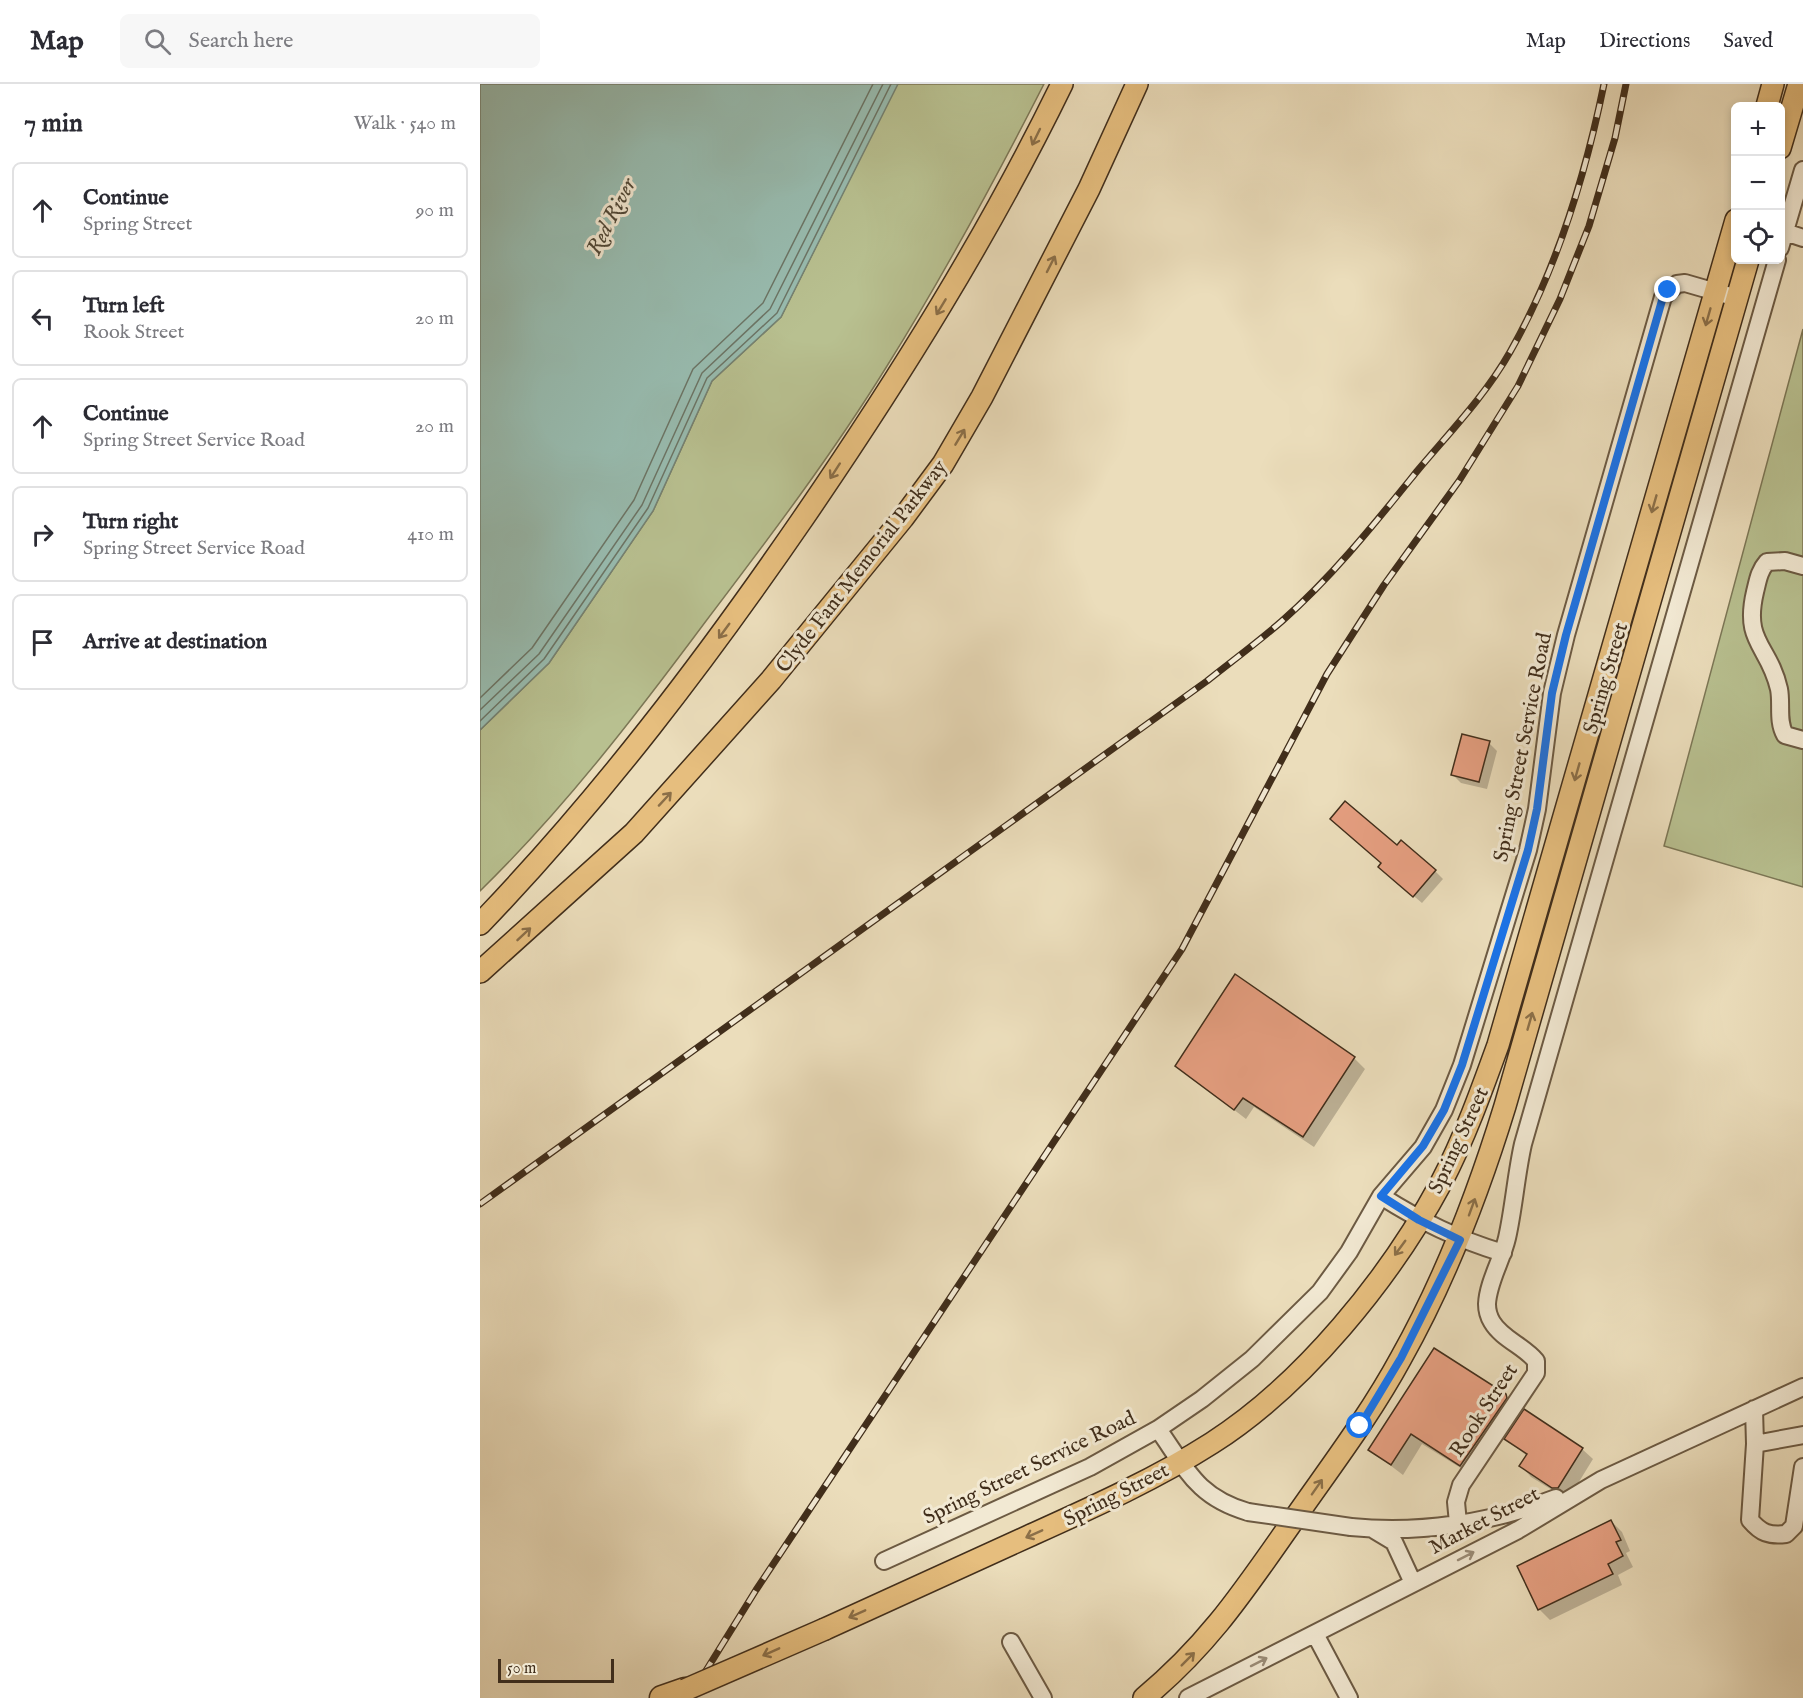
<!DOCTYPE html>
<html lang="en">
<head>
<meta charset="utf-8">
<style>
  body { margin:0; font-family:"IM FELL English",serif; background:#f7f7f7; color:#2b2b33 }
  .controls { position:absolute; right:18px; top:18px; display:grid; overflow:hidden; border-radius:9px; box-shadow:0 3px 9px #0003 }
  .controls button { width:54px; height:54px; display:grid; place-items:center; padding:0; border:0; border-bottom:2px solid #e1e1e2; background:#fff; color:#2b2b33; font:30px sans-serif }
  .scale { position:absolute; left:18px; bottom:15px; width:116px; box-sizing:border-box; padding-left:6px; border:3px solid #412e1b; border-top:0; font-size:16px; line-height:21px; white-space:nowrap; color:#412e1b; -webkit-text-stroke:4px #f2e9d3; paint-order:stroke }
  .stop { position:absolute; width:18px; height:18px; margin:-14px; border:4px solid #1a73e8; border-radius:50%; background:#fff }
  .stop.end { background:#1a73e8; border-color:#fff; box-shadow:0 2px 6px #0008 }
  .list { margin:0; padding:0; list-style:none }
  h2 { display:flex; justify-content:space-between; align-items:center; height:78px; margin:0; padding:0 24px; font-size:26px }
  h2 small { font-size:20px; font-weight:400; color:#7c7c81 }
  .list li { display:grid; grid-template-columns:39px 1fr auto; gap:18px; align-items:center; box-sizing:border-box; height:96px; margin:0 12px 12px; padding:0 12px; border:2px solid #e1e1e2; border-radius:9px }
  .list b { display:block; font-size:22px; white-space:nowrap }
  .list p { margin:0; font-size:20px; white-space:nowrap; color:#7c7c81 }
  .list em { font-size:20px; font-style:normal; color:#7c7c81 }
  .icon { flex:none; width:33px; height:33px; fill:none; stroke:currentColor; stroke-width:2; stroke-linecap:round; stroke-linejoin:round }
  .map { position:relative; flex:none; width:1323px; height:1614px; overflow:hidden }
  header { display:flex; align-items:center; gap:36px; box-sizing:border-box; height:84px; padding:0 30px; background:#fff; border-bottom:2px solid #e1e1e2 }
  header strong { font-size:28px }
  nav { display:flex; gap:33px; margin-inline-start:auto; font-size:21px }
  .search { width:420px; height:54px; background:#f7f7f7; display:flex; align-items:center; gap:15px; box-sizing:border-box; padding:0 21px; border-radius:9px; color:#7c7c81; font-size:22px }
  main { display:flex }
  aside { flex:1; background:#fff }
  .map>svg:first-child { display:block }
  .green { fill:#b8c090; stroke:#7c7756; stroke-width:1.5 }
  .water { fill:#98bcb0; stroke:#758374; stroke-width:1.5 }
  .shadow { fill:#0003 }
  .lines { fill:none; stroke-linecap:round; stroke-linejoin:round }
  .shore { stroke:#6c7566; stroke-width:1.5 }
  .building { fill:#e69f81; stroke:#412e1b; stroke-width:1.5 }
  .minor-casing { stroke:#6c5a43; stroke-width:20 }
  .major-casing { stroke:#412e1b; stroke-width:24 }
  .highway-casing { stroke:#412e1b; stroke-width:27 }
  .minor { stroke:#f2e9d3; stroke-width:16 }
  .major { stroke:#e6be7e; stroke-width:21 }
  .highway { stroke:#e6be7e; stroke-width:24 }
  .rail-casing { stroke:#412e1b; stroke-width:7 }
  .rail { stroke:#f2e9d3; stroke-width:4.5; stroke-dasharray:14; stroke-linecap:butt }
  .minor-bridge-casing { stroke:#6c5a43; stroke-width:20; stroke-linecap:butt }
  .major-bridge-casing { stroke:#412e1b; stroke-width:24; stroke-linecap:butt }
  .minor-bridge { stroke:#f2e9d3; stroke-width:16 }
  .major-bridge { stroke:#e6be7e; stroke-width:21 }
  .oneway { stroke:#8b6f48 }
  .oneway2 { stroke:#9a8c77 }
  .route { stroke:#1a73e8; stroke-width:8 }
  .labels { text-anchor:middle; stroke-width:6; stroke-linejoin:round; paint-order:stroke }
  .street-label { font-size:21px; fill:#412e1b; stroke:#f2e9d3 }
  .water-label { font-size:22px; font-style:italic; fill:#524a39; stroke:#f2e9d3 }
</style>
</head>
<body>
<header>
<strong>Map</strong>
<div class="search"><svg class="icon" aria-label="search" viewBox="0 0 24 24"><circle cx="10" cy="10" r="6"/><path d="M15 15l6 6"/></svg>Search here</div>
<nav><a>Map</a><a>Directions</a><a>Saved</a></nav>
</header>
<main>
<aside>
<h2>7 min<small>Walk · 540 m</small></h2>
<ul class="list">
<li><svg class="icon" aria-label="ahead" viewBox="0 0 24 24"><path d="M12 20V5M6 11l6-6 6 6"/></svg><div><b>Continue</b><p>Spring Street</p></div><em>90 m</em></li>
<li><svg class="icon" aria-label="left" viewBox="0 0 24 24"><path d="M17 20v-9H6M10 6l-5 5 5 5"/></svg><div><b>Turn left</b><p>Rook Street</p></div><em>20 m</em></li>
<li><svg class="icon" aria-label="ahead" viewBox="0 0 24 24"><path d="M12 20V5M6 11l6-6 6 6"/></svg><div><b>Continue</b><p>Spring Street Service Road</p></div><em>20 m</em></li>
<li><svg class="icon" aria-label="right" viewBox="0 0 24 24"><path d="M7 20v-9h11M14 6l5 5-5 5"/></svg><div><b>Turn right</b><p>Spring Street Service Road</p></div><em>410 m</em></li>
<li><svg class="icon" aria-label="arrive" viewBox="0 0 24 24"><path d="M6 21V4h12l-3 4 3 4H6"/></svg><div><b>Arrive at destination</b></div></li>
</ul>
</aside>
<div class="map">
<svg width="1323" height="1614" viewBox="0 0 1323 1614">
  <rect width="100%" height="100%" fill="#ebddbb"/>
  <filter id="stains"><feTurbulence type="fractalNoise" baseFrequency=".00333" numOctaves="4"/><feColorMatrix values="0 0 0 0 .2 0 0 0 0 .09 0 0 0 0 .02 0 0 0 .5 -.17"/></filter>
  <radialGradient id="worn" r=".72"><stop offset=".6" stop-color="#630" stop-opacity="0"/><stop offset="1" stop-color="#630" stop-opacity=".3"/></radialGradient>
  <path class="green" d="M417 0H564C515 96 464 191 407 282 352 371 289 454 226 537 156 631 84 725 0 807V646L69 579 173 427 232 297 301 233Z
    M1323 245V803L1184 762Z"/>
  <path class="water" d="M0 0H418L301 233 232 297 173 427 69 579 0 646Z"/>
  <path class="shadow" d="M1009 659 1017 667 1007 705 981 699 973 691Z
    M955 787 963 795 942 819 908 790Z
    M874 974 885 985 834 1063 774 1023 766 1035 697 982Z
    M1025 1311 1036 1322 992 1391 942 1360 923 1391 890 1366Z
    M1026 1355 1102 1365 1113 1375 1089 1414H1085L1051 1393 1041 1382 1047 1372Z
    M1131 1437 1142 1448 1150 1467 1146 1469 1153 1483 1138 1491 1142 1501 1070 1536 1060 1526 1039 1483Z"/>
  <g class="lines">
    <path class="shore" d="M0 614 52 564 154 416 213 285 283 219 393 0
      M0 626 59 570 162 421 222 289 290 225 403 0
      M0 637 64 575 168 424 227 294 297 229 411 0"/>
  </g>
  <path class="building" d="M982 650 1010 657 999 698 971 691Z
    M865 717 917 761 921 756 956 786 933 813 898 783 901 779 850 735Z
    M755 890 875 973 823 1053 763 1014 754 1026 695 982Z
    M954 1264 1026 1310 1027 1314 980 1382 931 1350 911 1381 888 1366Z
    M1044 1325 1103 1364 1078 1404H1072L1039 1382 1047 1370 1024 1355Z
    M1131 1436 1141 1456 1136 1458 1143 1472 1128 1480 1133 1490 1058 1526 1037 1482Z"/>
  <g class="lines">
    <defs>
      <path id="minor" d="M1305 148 1323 154
        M1300 164 1323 86
        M1323 482 1305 477 1287 478C1279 487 1278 496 1275 508 1263 559 1289 561 1299 605 1302 620 1297 637 1305 651L1323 656
        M901 1112C942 1138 977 1155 1023 1169
        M1274 1325 1275 1360 1270 1436C1281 1449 1289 1452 1306 1450L1314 1442 1323 1383
        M678 1345C707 1386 717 1413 768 1428
        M1275 1360 1323 1351
        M978 1439 976 1418 981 1401 1056 1289V1277C1044 1262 1022 1255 1012 1238 1009 1233 1007 1226 1007 1220 1008 1198 1022 1176 1027 1154 1034 1123 1036 1091 1043 1060L1297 176
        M871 1443C939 1450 1011 1439 1076 1414
        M894 1446 914 1458 933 1499
        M404 1477 610 1383 678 1345 722 1315 772 1275 840 1208 869 1168 901 1112 943 1063 964 1026 982 981 1048 766 1057 725 1072 609 1086 551 1183 213 1197 200 1205 199 1257 214
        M835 1550 869 1614
        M531 1558 563 1614
        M708 1614 1038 1446 1121 1396 1323 1303"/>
      <path id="major" d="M1287 22 1293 0
        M1300 64 1319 0
        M0 840C121 714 225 577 324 433 419 294 508 152 582 0
        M0 888 154 749 291 596 423 434 463 380 502 313 609 105 657 0
        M345 1545C413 1514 481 1483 549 1452 611 1424 674 1396 732 1359 823 1301 910 1194 961 1099 984 1055 1001 1008 1018 961L1256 136
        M664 1614C728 1561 763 1508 810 1441 848 1386 889 1333 921 1274 966 1194 998 1110 1025 1022L1268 176"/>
      <path id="highway" d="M182 1614 205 1606"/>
    </defs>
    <use href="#minor" class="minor-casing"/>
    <use href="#major" class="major-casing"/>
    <use href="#highway" class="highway-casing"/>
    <use href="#minor" class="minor"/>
    <use href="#major" class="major"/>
    <use href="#highway" class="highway"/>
    <defs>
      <path id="rail" d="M0 1120 727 597C752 577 778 558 802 537 853 492 895 439 938 386 970 348 1005 312 1030 268 1077 185 1105 93 1124 0
        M209 1614 276 1506 702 865 847 590 904 501 979 397 1038 302 1080 215 1109 142 1135 54 1146 0"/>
    </defs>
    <use href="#rail" class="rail-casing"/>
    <use href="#rail" class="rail"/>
    <defs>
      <path id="minor-bridge" d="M768 1428 871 1443"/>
      <path id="major-bridge" d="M205 1606 345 1545"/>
    </defs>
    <use href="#minor-bridge" class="minor-bridge-casing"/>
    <use href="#major-bridge" class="major-bridge-casing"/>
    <use href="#minor-bridge" class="minor-bridge"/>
    <use href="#major-bridge" class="major-bridge"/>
  </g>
  <defs><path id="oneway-shaft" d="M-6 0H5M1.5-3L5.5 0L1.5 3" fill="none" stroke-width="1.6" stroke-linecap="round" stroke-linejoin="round" transform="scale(1.5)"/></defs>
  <g class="oneway">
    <use href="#oneway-shaft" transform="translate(556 53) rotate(116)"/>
    <use href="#oneway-shaft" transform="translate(571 180) rotate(-63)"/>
    <use href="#oneway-shaft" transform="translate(461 223) rotate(121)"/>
    <use href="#oneway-shaft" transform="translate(1228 233) rotate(106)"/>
    <use href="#oneway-shaft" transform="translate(480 353) rotate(-59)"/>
    <use href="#oneway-shaft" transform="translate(355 387) rotate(123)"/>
    <use href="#oneway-shaft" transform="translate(1174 420) rotate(106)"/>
    <use href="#oneway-shaft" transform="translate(244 547) rotate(126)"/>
    <use href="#oneway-shaft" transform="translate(1097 688) rotate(106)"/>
    <use href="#oneway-shaft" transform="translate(185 715) rotate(-47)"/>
    <use href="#oneway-shaft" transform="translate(44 850) rotate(-43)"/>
    <use href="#oneway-shaft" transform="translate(1050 937) rotate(-74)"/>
    <use href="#oneway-shaft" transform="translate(992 1123) rotate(-70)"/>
    <use href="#oneway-shaft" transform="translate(920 1164) rotate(126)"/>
    <use href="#oneway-shaft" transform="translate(837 1403) rotate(-55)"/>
    <use href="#oneway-shaft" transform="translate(554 1450) rotate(156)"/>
    <use href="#oneway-shaft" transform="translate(377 1530) rotate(156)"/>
    <use href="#oneway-shaft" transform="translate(291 1568) rotate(156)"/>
    <use href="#oneway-shaft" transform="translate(708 1575) rotate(-45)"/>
  </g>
  <g class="oneway2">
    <use href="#oneway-shaft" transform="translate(986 1472) rotate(-27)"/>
    <use href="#oneway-shaft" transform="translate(779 1578) rotate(-27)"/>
  </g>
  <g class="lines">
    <path class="route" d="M880 1342 921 1274 980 1156 939 1136 901 1112 943 1062 964 1026 982 981 1048 766 1057 725 1072 609 1086 551 1183 213 1188 206"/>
  </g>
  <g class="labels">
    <g class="street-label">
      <text transform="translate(381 482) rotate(-52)" y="7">Clyde Fant Memorial Parkway</text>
      <text transform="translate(1125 594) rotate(-74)" y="7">Spring Street</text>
      <text transform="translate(1042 663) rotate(-79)" y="7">Spring Street Service Road</text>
      <text transform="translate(978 1056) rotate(-65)" y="7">Spring Street</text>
      <text transform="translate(1003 1326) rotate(-57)" y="7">Rook Street</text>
      <text transform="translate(549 1383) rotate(-26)" y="7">Spring Street Service Road</text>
      <text transform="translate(636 1410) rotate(-27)" y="7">Spring Street</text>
      <text transform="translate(1004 1436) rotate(-28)" y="7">Market Street</text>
    </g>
    <g class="water-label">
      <text transform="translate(130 132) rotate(-63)" y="8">Red River</text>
    </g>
  </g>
  <rect width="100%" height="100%" filter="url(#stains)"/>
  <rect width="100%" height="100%" fill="url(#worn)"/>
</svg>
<div class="controls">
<button>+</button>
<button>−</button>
<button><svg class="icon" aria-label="locate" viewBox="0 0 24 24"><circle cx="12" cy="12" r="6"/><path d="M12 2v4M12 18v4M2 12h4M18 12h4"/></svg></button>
</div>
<div class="scale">50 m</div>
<div class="stop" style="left:880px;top:1342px"></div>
<div class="stop end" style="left:1188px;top:206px"></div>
</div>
</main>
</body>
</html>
